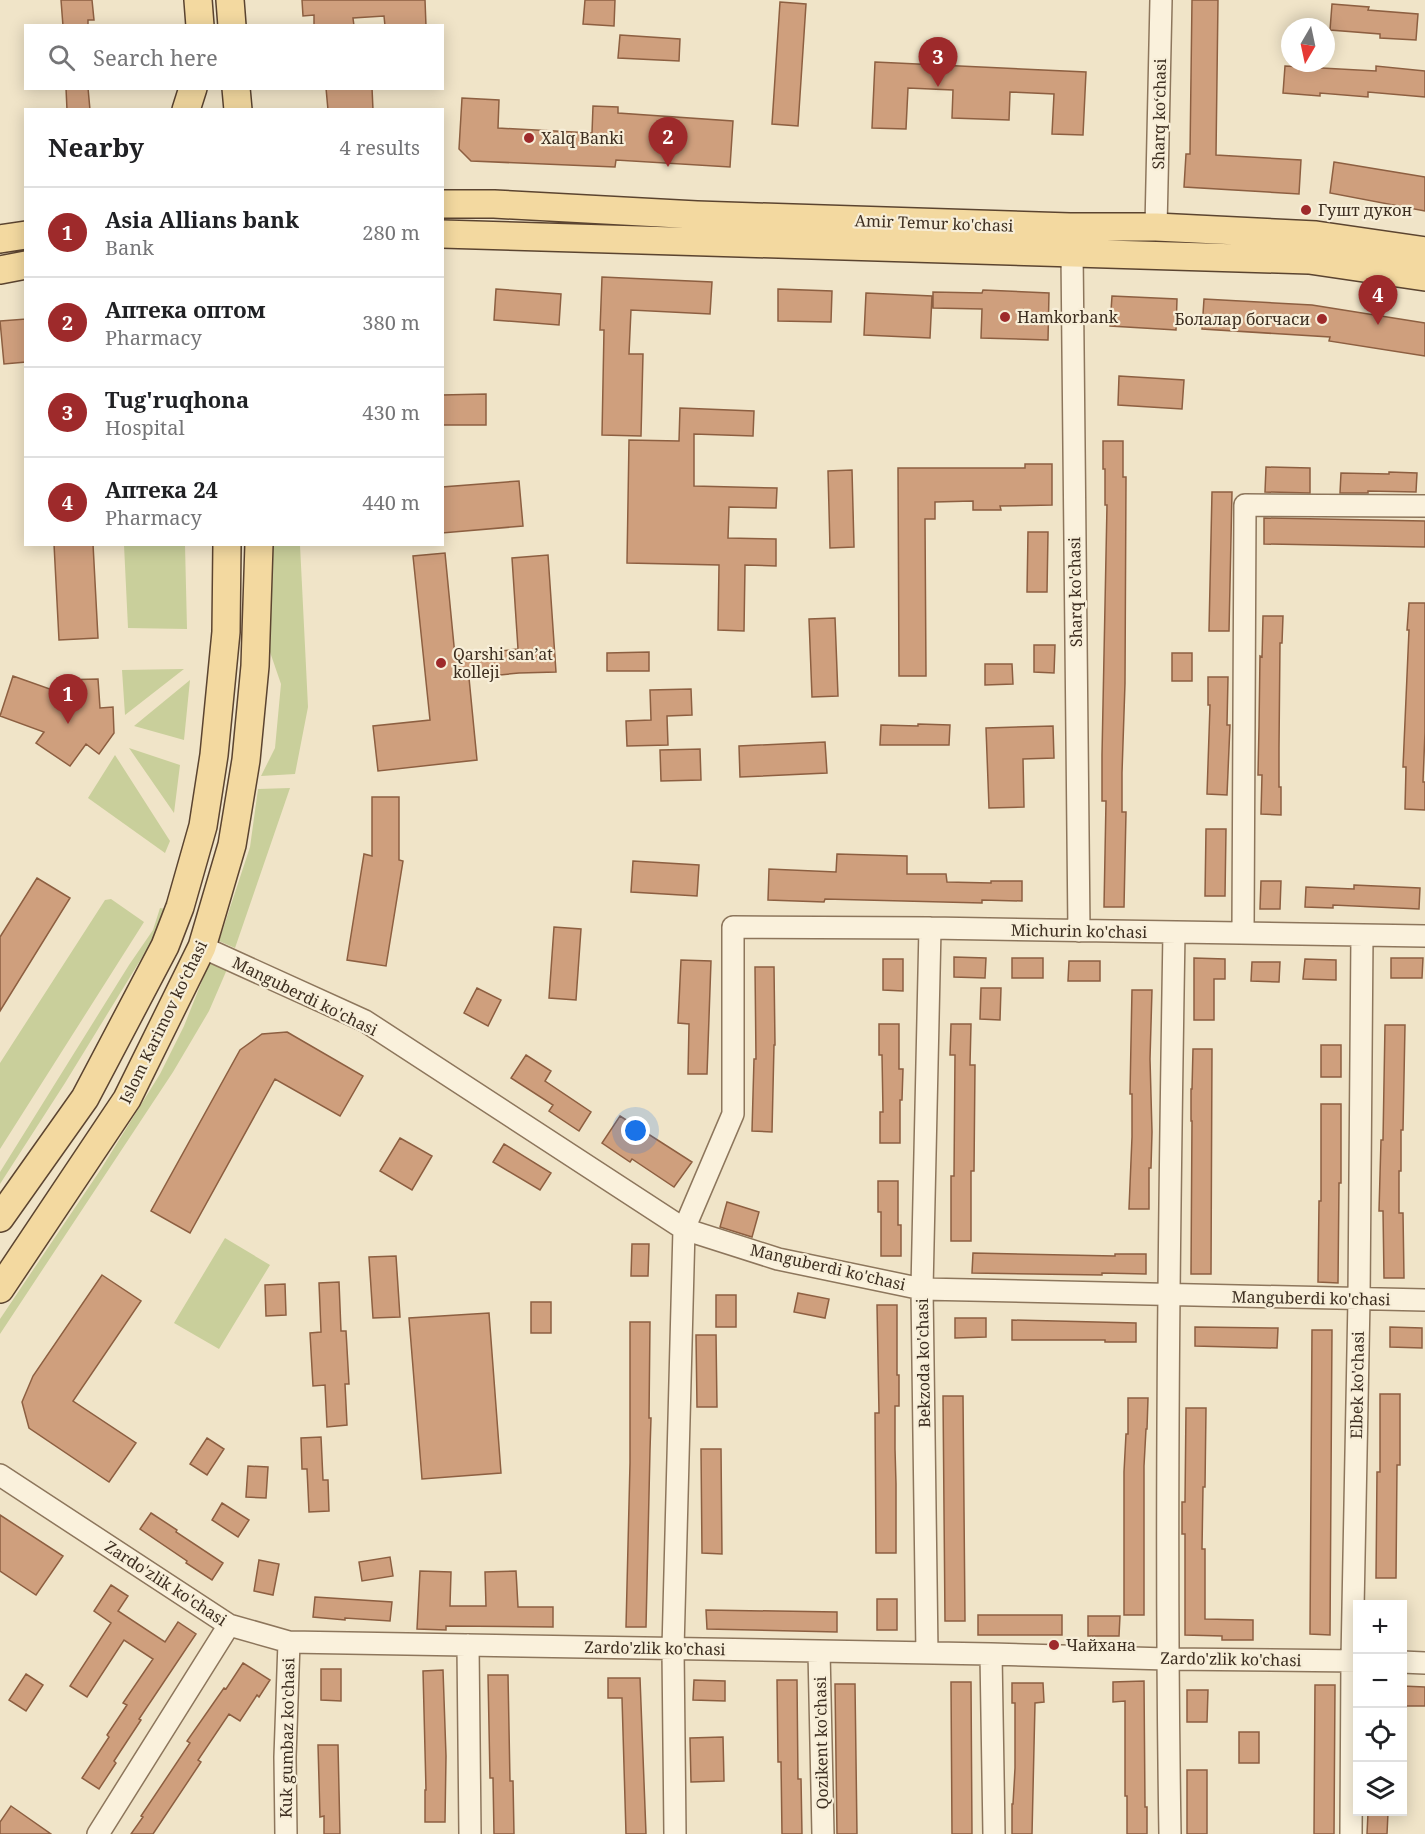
<!DOCTYPE html>
<html lang="en">
<head>
<meta charset="utf-8">
<style>
  body { margin:0; font-family:"Noto Serif",serif; background:#f6f6f6; color:#202124 }
  .controls { position:absolute; right:18px; bottom:18px; display:grid; overflow:hidden; border-radius:0px; box-shadow:0 3px 15px #0003 }
  .controls button { width:54px; height:54px; display:grid; place-items:center; padding:0; border:0; border-bottom:2px solid #e0e0e0; background:#fff; color:#202124; font:30px sans-serif }
  .compass { position:absolute; left:1281px; top:18px; width:54px; height:54px; border-radius:50%; background:#fff; box-shadow:0 3px 15px #0003; rotate:189deg }
  .you { position:absolute; left:636px; top:1131px; width:21px; height:21px; margin:-15px; border:4px solid #fff; border-radius:50%; background:#1a73e8; box-shadow:0 0 0 9px #1a73e833 }
  .badge { display:grid; place-items:center; width:39px; height:39px; border-radius:50%; background:#9e2a2b; color:#fff; font-size:20px; font-weight:700 }
  .pin { position:absolute; translate:-50% -50px; filter:drop-shadow(0 2px 3px #0008) }
  .pin::after { content:''; position:absolute; top:32px; width:21px; height:18px; background:inherit; clip-path:polygon(0 0,100% 0,50% 100%) }
  .list { margin:0; padding:0; list-style:none }
  h2 { display:flex; justify-content:space-between; align-items:center; height:78px; margin:0; padding:0 24px; font-size:26px }
  h2 small { font-size:20px; font-weight:400; color:#757577 }
  .list li { display:grid; grid-template-columns:39px 1fr auto; gap:18px; align-items:center; box-sizing:border-box; height:90px; padding:0 24px; border-top:2px solid #e0e0e0 }
  .list b { display:block; font-size:22px; white-space:nowrap }
  .list p { margin:0; font-size:20px; white-space:nowrap; color:#757577 }
  .list em { font-size:20px; font-style:normal; color:#757577 }
  .icon { flex:none; width:33px; height:33px; fill:none; stroke:currentColor; stroke-width:2; stroke-linecap:round; stroke-linejoin:round }
  .map { position:relative; flex:none; width:1425px; height:1834px; overflow:hidden }
  .search { position:absolute; background:#fff; box-shadow:0 3px 15px #0003; left:24px; top:24px; width:420px; height:66px; display:flex; align-items:center; gap:15px; box-sizing:border-box; padding:0 21px; border-radius:0px; color:#757577; font-size:22px }
  .panel { position:absolute; background:#fff; box-shadow:0 3px 15px #0003; left:24px; top:108px; width:420px; height:438px; border-radius:0px }
  .map>svg:first-child { display:block }
  .green { fill:#c9cf9b }
  .building { fill:#cf9f7d; stroke:#8d5f41; stroke-width:1.5 }
  .lines { fill:none; stroke-linecap:round; stroke-linejoin:round }
  .minor-casing { stroke:#8d765c; stroke-width:24 }
  .major-casing { stroke:#5b4430; stroke-width:30 }
  .minor { stroke:#faf1dc; stroke-width:21 }
  .major { stroke:#f3d9a0; stroke-width:27 }
  .poi-dot { fill:#9e2a2b; stroke:#f7eed8; stroke-width:2 }
  .labels { text-anchor:middle; stroke-width:4.5; stroke-linejoin:round; paint-order:stroke }
  .street-label { font-size:16px; fill:#3d2e20; stroke:#f7eed8 }
  .poi-label { font-size:16px; fill:#3d2e20; stroke:#f7eed8; text-anchor:start }
</style>
</head>
<body>
<div class="map">
<svg width="1425" height="1834" viewBox="0 0 1425 1834">
  <rect width="100%" height="100%" fill="#f0e4c8"/>
  <path class="green" d="M124 545H185L187 629 128 628Z
    M272 545H300L308 707 295 774 261 776 275 748 281 684 270 652Z
    M184 669 125 715 122 670Z
    M190 680 184 740 134 726Z
    M129 748 180 765 174 813Z
    M115 755 170 841 165 853 88 798Z
    M290 788 235 948 219 941 250 847 258 789Z
    M111 899 144 922 0 1149V1063L105 900Z
    M160 908 166 909 157 933 65 1083 0 1184V1172L129 965 153 930Z
    M210 961 228 967 209 1011 173 1072 0 1334V1319L101 1169 160 1074 184 1026Z
    M225 1238 270 1265 219 1349 174 1323Z"/>
  <path class="building" d="M61 0H92L94 20H88V26H63Z
    M302 0H425L426 26H385L384 16 353 18 354 26H314V15L303 16Z
    M585 0H615L614 26 583 24Z
    M1192 0H1218L1216 155 1301 160 1299 194 1184 187 1186 154H1190Z
    M780 2 806 4 798 126 772 124Z
    M1332 4 1369 7 1368 10 1418 14 1416 40 1380 38V34L1330 30Z
    M620 35 680 39 679 61 618 58Z
    M875 62 1086 72 1083 135 1052 134 1054 94 1010 92 1009 120 952 118 953 90 908 88 906 129 872 128Z
    M1285 66 1376 71V66L1425 71V97L1368 92V97L1320 93V96L1283 93Z
    M66 88H88L90 110H67Z
    M326 88H372L373 110H328Z
    M462 98 499 100 498 128 592 133 593 106 618 107V113L733 121 730 167 616 160 615 167 471 161 459 149Z
    M1334 162 1425 177V211L1330 193Z
    M602 277 712 282 710 314 631 310 629 354H643L641 436 602 435 604 330H600Z
    M496 289 561 294 559 325 494 320Z
    M778 289 832 291 831 322 778 321Z
    M983 290 1049 293 1048 340 981 338 982 309 933 308V292L982 293Z
    M866 293 932 296 930 338 864 335Z
    M1112 296 1177 299 1176 330 1110 326Z
    M1204 299 1312 305 1425 323V356L1329 341 1330 337 1202 329Z
    M26 319V362L4 364 0 321Z
    M1119 376 1184 380 1182 409 1118 405Z
    M486 394V425H442V395Z
    M680 408 754 411 753 436 694 434V486L777 488 776 508 729 507 728 538 776 539V566L745 565 744 631 718 630 719 565 627 563 629 440 679 441Z
    M1103 441H1123V477H1126L1125 683 1122 773V812H1126L1124 907H1104L1106 801H1102V755L1107 505H1105V469H1103Z
    M1025 464H1052V505L1000 506 1001 510H973V501L935 502V519H925L926 676H899L898 468H1025Z
    M1266 467 1310 468V493L1265 492Z
    M852 470 854 547 830 548 828 471Z
    M1389 472 1417 473 1416 492 1368 491V493H1340L1341 473 1389 474Z
    M519 481 523 526 442 533V487Z
    M1212 492H1232L1229 631H1209Z
    M1264 518 1425 521V547L1264 544Z
    M1028 532H1048L1047 592H1027Z
    M54 544H93L98 638 59 640Z
    M445 553 455 656 518 649 512 558 548 555 556 672 519 673 469 678 477 760 378 771 373 726 430 720 413 556Z
    M1409 603H1425V732L1423 782H1425V810L1405 809 1406 767H1403L1409 630H1407Z
    M1263 616H1283L1282 643H1280L1279 747V787H1281V815L1261 814 1262 775H1258L1259 727 1260 656 1262 657Z
    M835 618 838 696 812 697 809 619Z
    M1034 645H1055L1054 673 1034 672Z
    M649 652V671H607V653Z
    M1172 653H1192V681H1172Z
    M985 664H1012L1013 684 985 685Z
    M13 676 58 692 57 680 98 679 100 708 113 707 114 733 99 754 86 744 70 766 36 743 44 732 0 716Z
    M1208 677H1228L1227 725H1230L1227 795 1207 794 1210 705H1208Z
    M691 689 692 715 667 716 668 745 627 746 626 721 651 720 650 690Z
    M918 724 950 725 949 745H880L881 725 918 726Z
    M1053 726 1054 758 1023 759 1024 807 989 808 986 728Z
    M825 742 827 773 740 777 739 746Z
    M700 749 701 780 661 781 660 750Z
    M372 797H399V860L403 861 386 966 347 960 364 854 372 856Z
    M1206 829H1226L1225 896H1205Z
    M837 854 907 856V874H946L947 882 991 883V881H1022V901L982 900V903L825 899 824 902 768 900 769 869 836 872Z
    M633 861 699 865 697 896 631 892Z
    M37 878 70 898 0 1011V937Z
    M1261 881H1281L1280 909H1260Z
    M1354 885 1420 888 1419 909 1333 905V908L1305 907 1306 887 1354 889Z
    M554 927 581 929 576 1000 549 998Z
    M954 957 986 958 985 978 954 977Z
    M1012 958H1043V978H1012Z
    M1194 958 1225 959V979H1214V1020H1194Z
    M1391 958H1423L1422 978H1391Z
    M883 959H903V991L883 990Z
    M1305 959 1336 960V980L1303 979Z
    M681 960 711 961 707 1074H688L689 1024 678 1023Z
    M1069 961H1100V981H1068Z
    M1252 962H1280L1279 982 1251 981Z
    M755 967H774L775 1045H774L772 1132 752 1131 754 1059H756Z
    M477 988 501 1000 488 1026 464 1013Z
    M981 988H1001L1000 1020 980 1019Z
    M1132 990H1152L1150 1059 1152 1132 1151 1168H1149V1209H1129L1132 1137V1094H1130Z
    M879 1024H899V1069H903L902 1100H900V1143H880V1112H883L882 1055H879Z
    M951 1024H971L970 1065H975L974 1171H971V1241H951V1176H954L955 1055H950Z
    M1385 1025H1405L1403 1130H1401V1171H1399V1213H1403L1404 1278H1384L1383 1211H1379L1381 1140H1383Z
    M287 1032 363 1076 340 1116 275 1079 190 1233 151 1211 240 1050 262 1034Z
    M1321 1045H1341V1077H1321Z
    M1193 1049H1212L1211 1274H1191L1192 1121H1191V1089H1192Z
    M526 1055 551 1071 545 1081 591 1112 579 1131 549 1111 553 1105 511 1078Z
    M1321 1104H1341V1183H1339L1338 1283 1318 1282 1319 1201H1321Z
    M620 1116 692 1162 674 1187 632 1159 630 1162 602 1143Z
    M400 1138 432 1156 412 1190 380 1171Z
    M504 1144 551 1173 540 1190 493 1162Z
    M878 1181H898V1225H901V1256H881V1212H878Z
    M727 1202 759 1212 752 1237 720 1227Z
    M632 1244H649L648 1276H631Z
    M973 1253 1115 1256V1254H1146V1274L1102 1273V1275L972 1273Z
    M396 1256 400 1317 373 1318 369 1257Z
    M102 1275 141 1301 73 1401 136 1443 109 1482 29 1428 22 1402 33 1376Z
    M339 1282 341 1331H346L349 1384H345L347 1425 327 1427 325 1385 313 1386 310 1333 321 1332 319 1283Z
    M285 1284 286 1315 266 1316 265 1285Z
    M798 1293 829 1299 825 1318 794 1312Z
    M716 1295H736V1327H716Z
    M531 1302H551V1333H531Z
    M877 1305H897V1375H899V1406H895V1449L896 1484V1553H876L875 1413H879Z
    M489 1313 501 1473 422 1479 409 1318Z
    M955 1318H986V1337L955 1338Z
    M1012 1320 1136 1323V1342H1105V1340H1012Z
    M630 1322H650L649 1418H651L650 1450 646 1627H626L630 1463Z
    M1195 1327 1278 1328 1277 1348 1195 1346Z
    M1390 1327 1422 1328V1348L1390 1347Z
    M1312 1330H1332L1330 1635 1310 1634Z
    M696 1335H716L717 1407H697Z
    M1380 1394H1400V1465H1397L1396 1578H1376L1377 1472H1380Z
    M943 1396H963L965 1621H945Z
    M1128 1398H1148L1147 1429H1146L1144 1466V1615H1124V1472L1126 1434H1128Z
    M1186 1408H1206L1205 1487H1203L1202 1549H1205V1619L1253 1620V1640H1222V1636L1185 1635V1534H1182V1502H1185Z
    M321 1437 323 1480H328L329 1511 309 1512 307 1469H302L301 1438Z
    M207 1438 224 1449 207 1475 190 1464Z
    M701 1449H721L722 1554 702 1553Z
    M248 1466 268 1467 266 1498 246 1497Z
    M222 1503 249 1520 238 1537 212 1520Z
    M151 1513 177 1530 176 1532 223 1563 212 1580 186 1563 187 1561 140 1529Z
    M0 1515 63 1556 36 1595 0 1571Z
    M390 1557 393 1576 362 1581 359 1562Z
    M259 1560 279 1564 273 1595 254 1591Z
    M420 1571 451 1572 450 1606H486L485 1572 516 1571 518 1607H553V1627L446 1626V1630L417 1629Z
    M111 1585 128 1596 118 1611 165 1642 178 1622 196 1634 139 1719 141 1720 114 1761 116 1763 99 1789 82 1778 109 1737 107 1735 127 1705 123 1703 153 1659 124 1640 87 1697 70 1686 111 1623 94 1611Z
    M315 1597 392 1602 390 1621 345 1618V1620L313 1617Z
    M877 1599H897V1630H877Z
    M706 1610 837 1612V1632L707 1629Z
    M978 1615H1062V1635H978Z
    M1088 1616H1120L1119 1636H1088Z
    M243 1663 270 1680 259 1697 257 1695 240 1721 229 1714 198 1760 201 1762 153 1834H131L143 1817 141 1816 190 1743 187 1741 224 1688 226 1689Z
    M321 1669H341V1701L321 1700Z
    M443 1670 446 1756 445 1822H425V1790H426L423 1671Z
    M26 1674 43 1685 26 1711 9 1700Z
    M488 1675H508L510 1781H513L514 1834H494L493 1778H490Z
    M608 1678H640L646 1834H626L622 1698H608Z
    M694 1680 725 1681V1701L693 1700Z
    M777 1680H797L798 1779H801L802 1834H782L781 1762H778Z
    M1144 1681 1145 1807H1147V1834H1127V1796H1125V1701L1113 1702V1682Z
    M951 1682H971L972 1834H952Z
    M1012 1683H1043L1044 1702 1035 1703 1032 1834H1012V1804H1013L1015 1768V1703H1012Z
    M835 1684H855L857 1834H837Z
    M1315 1685H1335L1334 1834H1314Z
    M1402 1686 1425 1687V1706H1402Z
    M1187 1690H1208L1207 1722H1187Z
    M1239 1732H1259V1763H1239Z
    M723 1737 724 1781 691 1782 690 1738Z
    M318 1745H338L340 1834H324V1816L320 1817Z
    M1187 1770H1207V1834H1187Z
    M11 1806 51 1834H0V1822Z
    M1368 1813H1388L1387 1834H1367Z"/>
  <g class="lines">
    <defs>
      <path id="minor" d="M1156 227 1161 0
        M1072 252 1079 931
        M1243 933 1245 505 1425 506
        M202 947 365 1021 684 1229 778 1259 922 1289 1425 1300
        M0 1475 229 1625 289 1642 991 1654 1167 1659 1358 1661
        M468 1645 470 1834
        M819 1651 823 1834
        M927 1653 922 1289 930 928
        M991 1654 994 1834
        M1402 1662 1425 1663
        M98 1834 229 1625
        M286 1834 285 1757 289 1642
        M675 1834 673 1649 684 1229 733 1114V927L930 928 1425 936
        M1170 1834C1165 1533 1169 1233 1174 932
        M1351 1834 1352 1660 1359 1299 1362 935"/>
      <path id="major" d="M198 0 200 26
        M230 0 232 26
        M236 88 238 110
        M186 110 193 88
        M442 204H494L697 215 1070 227H1156L1316 235 1425 251
        M442 234 1309 260 1425 277
        M0 239 26 235
        M0 270 26 265
        M0 1218 85 1098 165 946 180 907 203 826 214 755 226 632 227 544
        M0 1289 127 1099 202 947 232 845 246 760 255 666 259 544"/>
    </defs>
    <use href="#minor" class="minor-casing"/>
    <use href="#major" class="major-casing"/>
    <use href="#minor" class="minor"/>
    <use href="#major" class="major"/>
  </g>
  <g class="poi-dot">
    <circle cx="529" cy="138" r="6"/>
    <circle cx="1306" cy="210" r="6"/>
    <circle cx="1005" cy="317" r="6"/>
    <circle cx="1322" cy="319" r="6"/>
    <circle cx="441" cy="663" r="6"/>
    <circle cx="1054" cy="1645" r="6"/>
  </g>
  <g class="labels">
    <g class="street-label">
      <text transform="translate(1159 114) rotate(-89)" y="6">Sharq ko‘chasi</text>
      <text transform="translate(934 223) rotate(2)" y="6">Amir Temur ko'chasi</text>
      <text transform="translate(1075 592) rotate(-91)" y="6">Sharq ko'chasi</text>
      <text transform="translate(1079 931) rotate(1)" y="6">Michurin ko'chasi</text>
      <text transform="translate(305 996) rotate(26)" y="6">Manguberdi ko'chasi</text>
      <text transform="translate(163 1022) rotate(-64)" y="6">Islom Karimov ko‘chasi</text>
      <text transform="translate(828 1267) rotate(13)" y="6">Manguberdi ko'chasi</text>
      <text transform="translate(1311 1298) rotate(1)" y="6">Manguberdi ko'chasi</text>
      <text transform="translate(923 1363) rotate(-91)" y="6">Bekzoda ko'chasi</text>
      <text transform="translate(1357 1385) rotate(-89)" y="6">Elbek ko'chasi</text>
      <text transform="translate(166 1583) rotate(33)" y="6">Zardo'zlik ko'chasi</text>
      <text transform="translate(655 1648) rotate(1)" y="6">Zardo'zlik ko'chasi</text>
      <text transform="translate(1231 1659) rotate(1)" y="6">Zardo'zlik ko'chasi</text>
      <text transform="translate(287 1738) rotate(-89)" y="6">Kuk gumbaz ko'chasi</text>
      <text transform="translate(821 1743) rotate(-91)" y="6">Qozikent ko'chasi</text>
    </g>
    <g class="poi-label">
      <text x="541" y="144">Xalq Banki</text>
      <text x="1318" y="216">Гушт дукон</text>
      <text x="1017" y="323">Hamkorbank</text>
      <text x="1310" y="325" text-anchor="end">Болалар богчаси</text>
      <text x="453" y="660">Qarshi san’at<tspan x="453" dy="18">kolleji</tspan></text>
      <text x="1066" y="1651">Чайхана</text>
    </g>
  </g>
</svg>
<div class="controls">
<button>+</button>
<button>−</button>
<button><svg class="icon" aria-label="locate" viewBox="0 0 24 24"><circle cx="12" cy="12" r="6"/><path d="M12 2v4M12 18v4M2 12h4M18 12h4"/></svg></button>
<button><svg class="icon" aria-label="layers" viewBox="0 0 24 24"><path d="M12 4l9 5-9 5-9-5zM3 14l9 5 9-5"/></svg></button>
</div>
<svg class="compass" viewBox="-18 -18 36 36"><path d="M0-13l5 13h-10z" fill="#e53935"/><path d="M0 13l5-13h-10z" fill="#757577"/></svg>
<div class="you"></div>
<div class="pin badge" style="left:68px;top:724px">1</div>
<div class="pin badge" style="left:668px;top:167px">2</div>
<div class="pin badge" style="left:938px;top:87px">3</div>
<div class="pin badge" style="left:1378px;top:325px">4</div>
<div class="search"><svg class="icon" aria-label="search" viewBox="0 0 24 24"><circle cx="10" cy="10" r="6"/><path d="M15 15l6 6"/></svg>Search here</div>
<section class="panel">
<h2>Nearby<small>4 results</small></h2>
<ul class="list">
<li><span class="badge">1</span><div><b>Asia Allians bank</b><p>Bank</p></div><em>280 m</em></li>
<li><span class="badge">2</span><div><b>Аптека оптом</b><p>Pharmacy</p></div><em>380 m</em></li>
<li><span class="badge">3</span><div><b>Tug'ruqhona</b><p>Hospital</p></div><em>430 m</em></li>
<li><span class="badge">4</span><div><b>Аптека 24</b><p>Pharmacy</p></div><em>440 m</em></li>
</ul>
</section>
</div>
</body>
</html>
